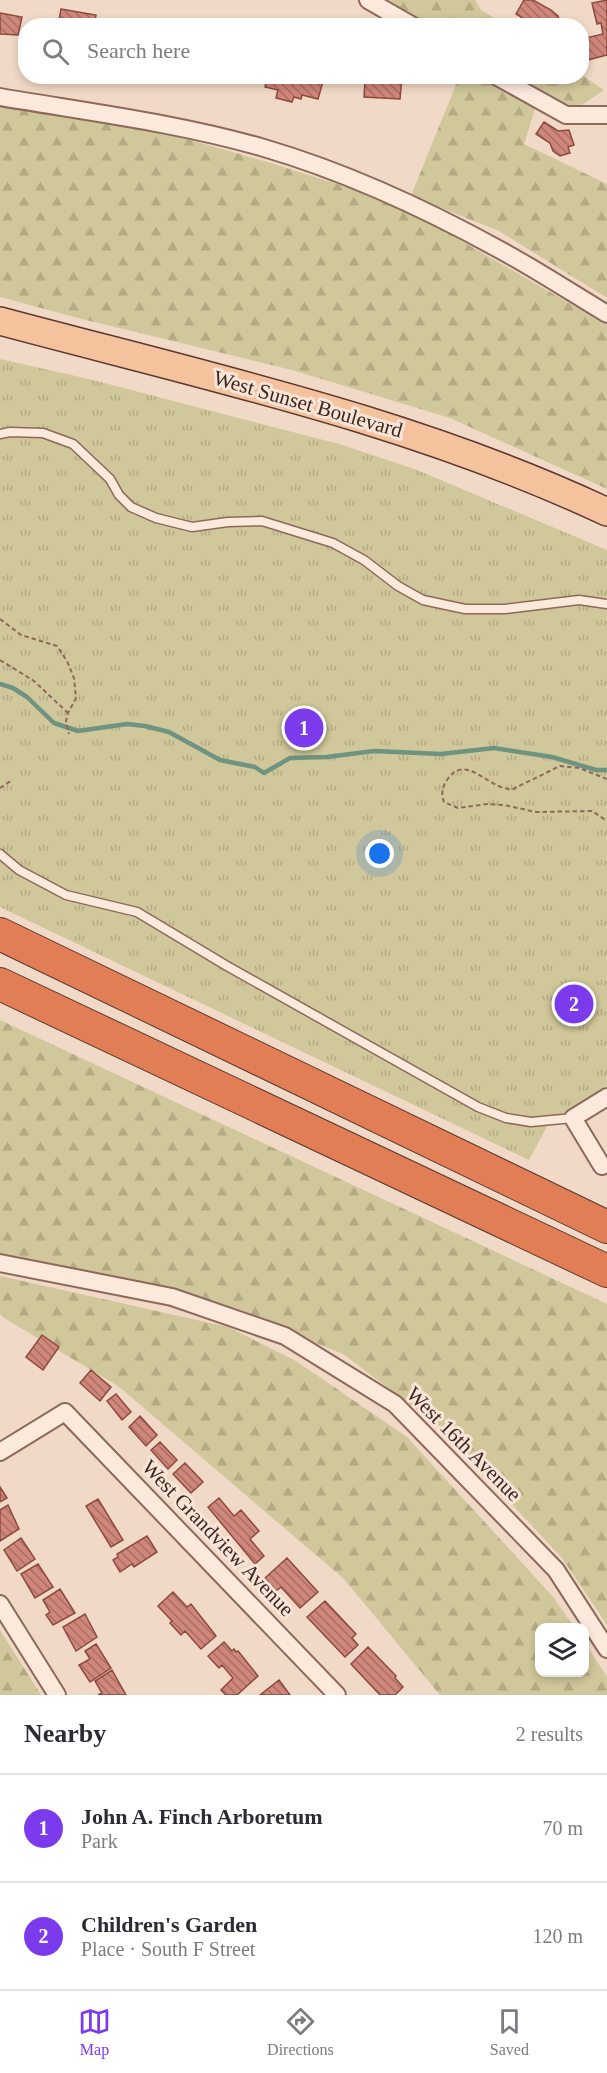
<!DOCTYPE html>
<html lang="en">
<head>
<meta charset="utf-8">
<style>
  body { margin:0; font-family:"Times New Roman",serif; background:#f7f7f7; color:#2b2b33 }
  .controls { position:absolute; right:18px; bottom:18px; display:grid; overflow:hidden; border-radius:12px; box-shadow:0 3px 9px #0003 }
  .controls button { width:54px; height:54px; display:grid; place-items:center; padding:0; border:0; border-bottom:2px solid #e1e1e2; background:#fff; color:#2b2b33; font:30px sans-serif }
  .you { position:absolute; left:380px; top:854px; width:21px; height:21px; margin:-15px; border:4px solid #fff; border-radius:50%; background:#1a73e8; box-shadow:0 0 0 9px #1a73e833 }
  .badge { display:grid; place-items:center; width:39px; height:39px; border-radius:50%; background:#7c3aed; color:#fff; font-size:20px; font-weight:700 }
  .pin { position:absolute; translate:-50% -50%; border:3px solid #fff; box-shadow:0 2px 6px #0006 }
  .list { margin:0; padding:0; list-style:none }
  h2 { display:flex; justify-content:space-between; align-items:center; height:78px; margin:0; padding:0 24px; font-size:26px }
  h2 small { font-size:20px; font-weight:400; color:#7c7c81 }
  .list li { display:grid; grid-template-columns:39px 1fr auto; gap:18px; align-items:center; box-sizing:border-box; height:108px; padding:0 24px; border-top:2px solid #e1e1e2 }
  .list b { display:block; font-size:22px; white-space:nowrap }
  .list p { margin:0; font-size:20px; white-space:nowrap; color:#7c7c81 }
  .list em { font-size:20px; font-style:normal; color:#7c7c81 }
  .icon { flex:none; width:33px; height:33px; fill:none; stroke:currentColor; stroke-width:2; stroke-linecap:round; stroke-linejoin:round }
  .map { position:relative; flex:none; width:607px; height:1695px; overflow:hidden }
  .search { position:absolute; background:#fff; box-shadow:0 3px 9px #0003; left:18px; right:18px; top:18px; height:66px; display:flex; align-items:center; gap:15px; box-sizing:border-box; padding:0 21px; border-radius:24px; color:#7c7c81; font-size:22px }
  .sheet { height:294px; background:#fff }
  nav { display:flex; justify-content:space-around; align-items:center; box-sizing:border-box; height:84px; border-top:2px solid #e1e1e2; background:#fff; font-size:16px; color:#7c7c81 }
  nav a { display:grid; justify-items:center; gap:3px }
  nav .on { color:#7c3aed }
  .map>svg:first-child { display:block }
  .grass { fill:url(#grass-tufts) }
  .forest { fill:url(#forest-firs) }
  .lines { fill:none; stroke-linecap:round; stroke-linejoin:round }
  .stream { stroke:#6e9380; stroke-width:4.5 }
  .building { fill:url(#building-back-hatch); stroke:#8e493f; stroke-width:1.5 }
  .service-casing { stroke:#8e685b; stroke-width:11 }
  .minor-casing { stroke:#8e685b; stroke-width:20 }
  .primary-casing { stroke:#5c382f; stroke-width:30 }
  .motorway-casing { stroke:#5c382f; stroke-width:34 }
  .path { stroke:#8e685b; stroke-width:2; stroke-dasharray:4.5 3; stroke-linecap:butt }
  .service { stroke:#fbe9db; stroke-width:8 }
  .minor { stroke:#fbe9db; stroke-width:16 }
  .primary { stroke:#f5c29e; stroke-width:27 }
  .motorway { stroke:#e27e55; stroke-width:32 }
  .labels { text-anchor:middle; stroke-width:6; stroke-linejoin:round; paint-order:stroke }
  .street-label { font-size:21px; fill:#3d261f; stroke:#f8e5d7 }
</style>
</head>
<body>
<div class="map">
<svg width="607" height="1695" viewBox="0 0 607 1695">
  <defs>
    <pattern id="grass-tufts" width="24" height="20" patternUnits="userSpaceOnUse" patternTransform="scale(1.5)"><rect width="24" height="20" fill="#d0c79a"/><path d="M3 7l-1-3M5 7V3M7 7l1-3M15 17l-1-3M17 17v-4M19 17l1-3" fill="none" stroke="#b4ab84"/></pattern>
    <pattern id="forest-firs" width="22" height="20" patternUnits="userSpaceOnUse" patternTransform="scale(1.5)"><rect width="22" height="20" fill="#d0c79a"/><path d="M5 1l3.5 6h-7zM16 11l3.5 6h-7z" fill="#b4ab84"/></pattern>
    <pattern id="building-back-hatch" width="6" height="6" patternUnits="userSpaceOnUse" patternTransform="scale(1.5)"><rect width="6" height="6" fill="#d0877b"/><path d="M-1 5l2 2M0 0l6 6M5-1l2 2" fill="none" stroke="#aa6e64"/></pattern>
  </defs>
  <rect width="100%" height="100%" fill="#f1d9c7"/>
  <path class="grass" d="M0 359 89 379 339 444 417 470 607 550V1086L550 1121 529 1160 0 907Z"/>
  <path class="forest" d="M389 0H475L481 10 506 25H429Z
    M582 75 604 90 576 109 543 94 512 77Z
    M459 77H477L535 109 524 144 607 184V298L499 231 411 196Z
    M0 103 152 129 271 163 394 202 607 325V489L450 418 292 370 78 318 0 297Z
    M0 1020 607 1304V1625L562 1558 440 1427 343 1354 186 1291 149 1286 0 1258Z
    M0 1276 228 1327 296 1361 407 1437 554 1598 574 1627 540 1628V1672H584L585 1643 607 1677V1695H440L344 1579 118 1386 4 1318 0 1314Z
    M0 1630 41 1695H0Z"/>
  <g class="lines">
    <path class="stream" d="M0 684 13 688 27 697 54 723 78 731 127 724 145 726 169 732 220 760 255 767 264 773 290 758 327 757 374 751 441 754 494 748 552 757 596 770H607"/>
  </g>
  <path class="building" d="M524 0H533L551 10 558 16 561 26H536L516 14Z
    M607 0V55L584 61 582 39 603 34 601 23 597 24 592 3Z
    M61 9 96 15 94 26H58Z
    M0 13 22 17 18 35 0 34Z
    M255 21 256 26H233Z
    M268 76H319L324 78 318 99 302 95 301 99 294 97 292 102 276 98 278 90 265 87Z
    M373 76H402L400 99 364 97 365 81 373 82Z
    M544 122 558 131 569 130 574 145 568 147 570 153 560 156 553 151 550 143 536 134Z
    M42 1335 59 1347 43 1370 26 1357Z
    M91 1370 111 1387 100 1401 80 1383Z
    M116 1394 131 1412 122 1420 107 1401Z
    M140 1416 157 1435 146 1446 129 1427Z
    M160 1442 177 1460 168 1469 151 1450Z
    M185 1463 203 1482 191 1493 173 1474Z
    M0 1487 7 1498 0 1502Z
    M219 1498 234 1516 241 1510 259 1531 250 1539 264 1556 255 1564 208 1507Z
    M98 1499 123 1540 111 1547 86 1506Z
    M8 1505 19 1529 0 1541V1510Z
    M147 1536 157 1552 134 1567 132 1564 120 1572 113 1560 118 1557 117 1554Z
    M21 1538 35 1559 17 1571 4 1550Z
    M287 1558 318 1592 300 1608 281 1587 276 1591 265 1578Z
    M38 1564 53 1587 35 1598 21 1574Z
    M60 1589 75 1613 53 1625 46 1615 50 1612 43 1600Z
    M173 1592 187 1607 191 1604 216 1636 201 1649 185 1631 181 1635 170 1623 172 1621 158 1606Z
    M325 1601 356 1634 352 1638 358 1645 345 1657 307 1617Z
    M85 1614 97 1637 76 1651 63 1627Z
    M224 1642 232 1651 234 1649 236 1652 238 1651 258 1676 237 1695H226L221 1690 233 1678 222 1665 219 1668 208 1656Z
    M96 1644 111 1668 90 1682 79 1665 90 1659 85 1651Z
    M368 1647 396 1676 395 1678 403 1687 395 1695H380L351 1664Z
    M112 1670 126 1695H98L102 1693 95 1681Z
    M279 1680 290 1695H260Z"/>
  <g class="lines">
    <defs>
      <path id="service" d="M0 434 10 432 43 433 73 444 110 479 119 495 131 507 156 518 192 527 228 522 262 521 333 543 364 560 398 586 423 600 465 609H505L579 600 607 604
        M0 854 19 870 66 895 137 912 227 966 478 1107 506 1118 531 1122 573 1118"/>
      <path id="minor" d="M368 0 413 26
        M496 76 566 115H607
        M0 97C88 112 178 123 264 148 346 172 426 209 502 251 537 270 572 293 607 314
        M602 1166 573 1118 607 1097
        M0 1263 172 1297 285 1336 395 1404 556 1570 607 1649
        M0 1452 65 1412 337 1695
        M0 1604 57 1695"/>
      <path id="primary" d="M0 321C205 376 414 421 607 512"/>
      <path id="motorway" d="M0 934 607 1227
        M0 984 607 1271"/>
    </defs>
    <use href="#service" class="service-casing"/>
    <use href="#minor" class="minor-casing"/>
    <use href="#primary" class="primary-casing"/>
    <use href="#motorway" class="motorway-casing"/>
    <path class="path" d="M0 619 21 635 57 646 67 661 74 678 76 698 68 713 66 721 69 734
      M0 660 34 681 68 713
      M607 779 579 768 560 766 513 789C489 791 466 751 447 780 442 787 441 794 444 802L458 808 487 804 504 805 536 812 592 811 607 821
      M0 788 12 780"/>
    <use href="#service" class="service"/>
    <use href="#minor" class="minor"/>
    <use href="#primary" class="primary"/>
    <use href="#motorway" class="motorway"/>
  </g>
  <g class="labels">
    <g class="street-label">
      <text transform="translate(308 404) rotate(16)" y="7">West Sunset Boulevard</text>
      <text transform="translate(464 1444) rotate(45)" y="7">West 16th Avenue</text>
      <text transform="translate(218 1538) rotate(46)" y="7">West Grandview Avenue</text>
    </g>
  </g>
</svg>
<div class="controls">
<button><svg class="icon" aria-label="layers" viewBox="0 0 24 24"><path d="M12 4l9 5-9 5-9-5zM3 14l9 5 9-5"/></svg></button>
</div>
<div class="you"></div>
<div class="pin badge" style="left:304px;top:728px">1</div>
<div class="pin badge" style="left:574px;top:1004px">2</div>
<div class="search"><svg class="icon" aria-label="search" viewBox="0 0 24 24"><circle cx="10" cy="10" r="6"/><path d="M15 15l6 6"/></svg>Search here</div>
</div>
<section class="sheet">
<h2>Nearby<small>2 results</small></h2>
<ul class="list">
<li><span class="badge">1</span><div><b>John A. Finch Arboretum</b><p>Park</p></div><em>70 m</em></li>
<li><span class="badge">2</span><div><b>Children's Garden</b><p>Place · South F Street</p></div><em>120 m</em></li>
</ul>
</section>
<nav>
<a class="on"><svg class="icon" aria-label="map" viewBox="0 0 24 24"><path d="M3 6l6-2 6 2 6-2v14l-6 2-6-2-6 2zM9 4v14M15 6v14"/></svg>Map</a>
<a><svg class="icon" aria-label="directions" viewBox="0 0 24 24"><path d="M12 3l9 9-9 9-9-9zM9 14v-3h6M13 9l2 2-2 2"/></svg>Directions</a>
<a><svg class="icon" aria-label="saved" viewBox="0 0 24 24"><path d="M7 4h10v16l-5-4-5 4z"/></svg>Saved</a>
</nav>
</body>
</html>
